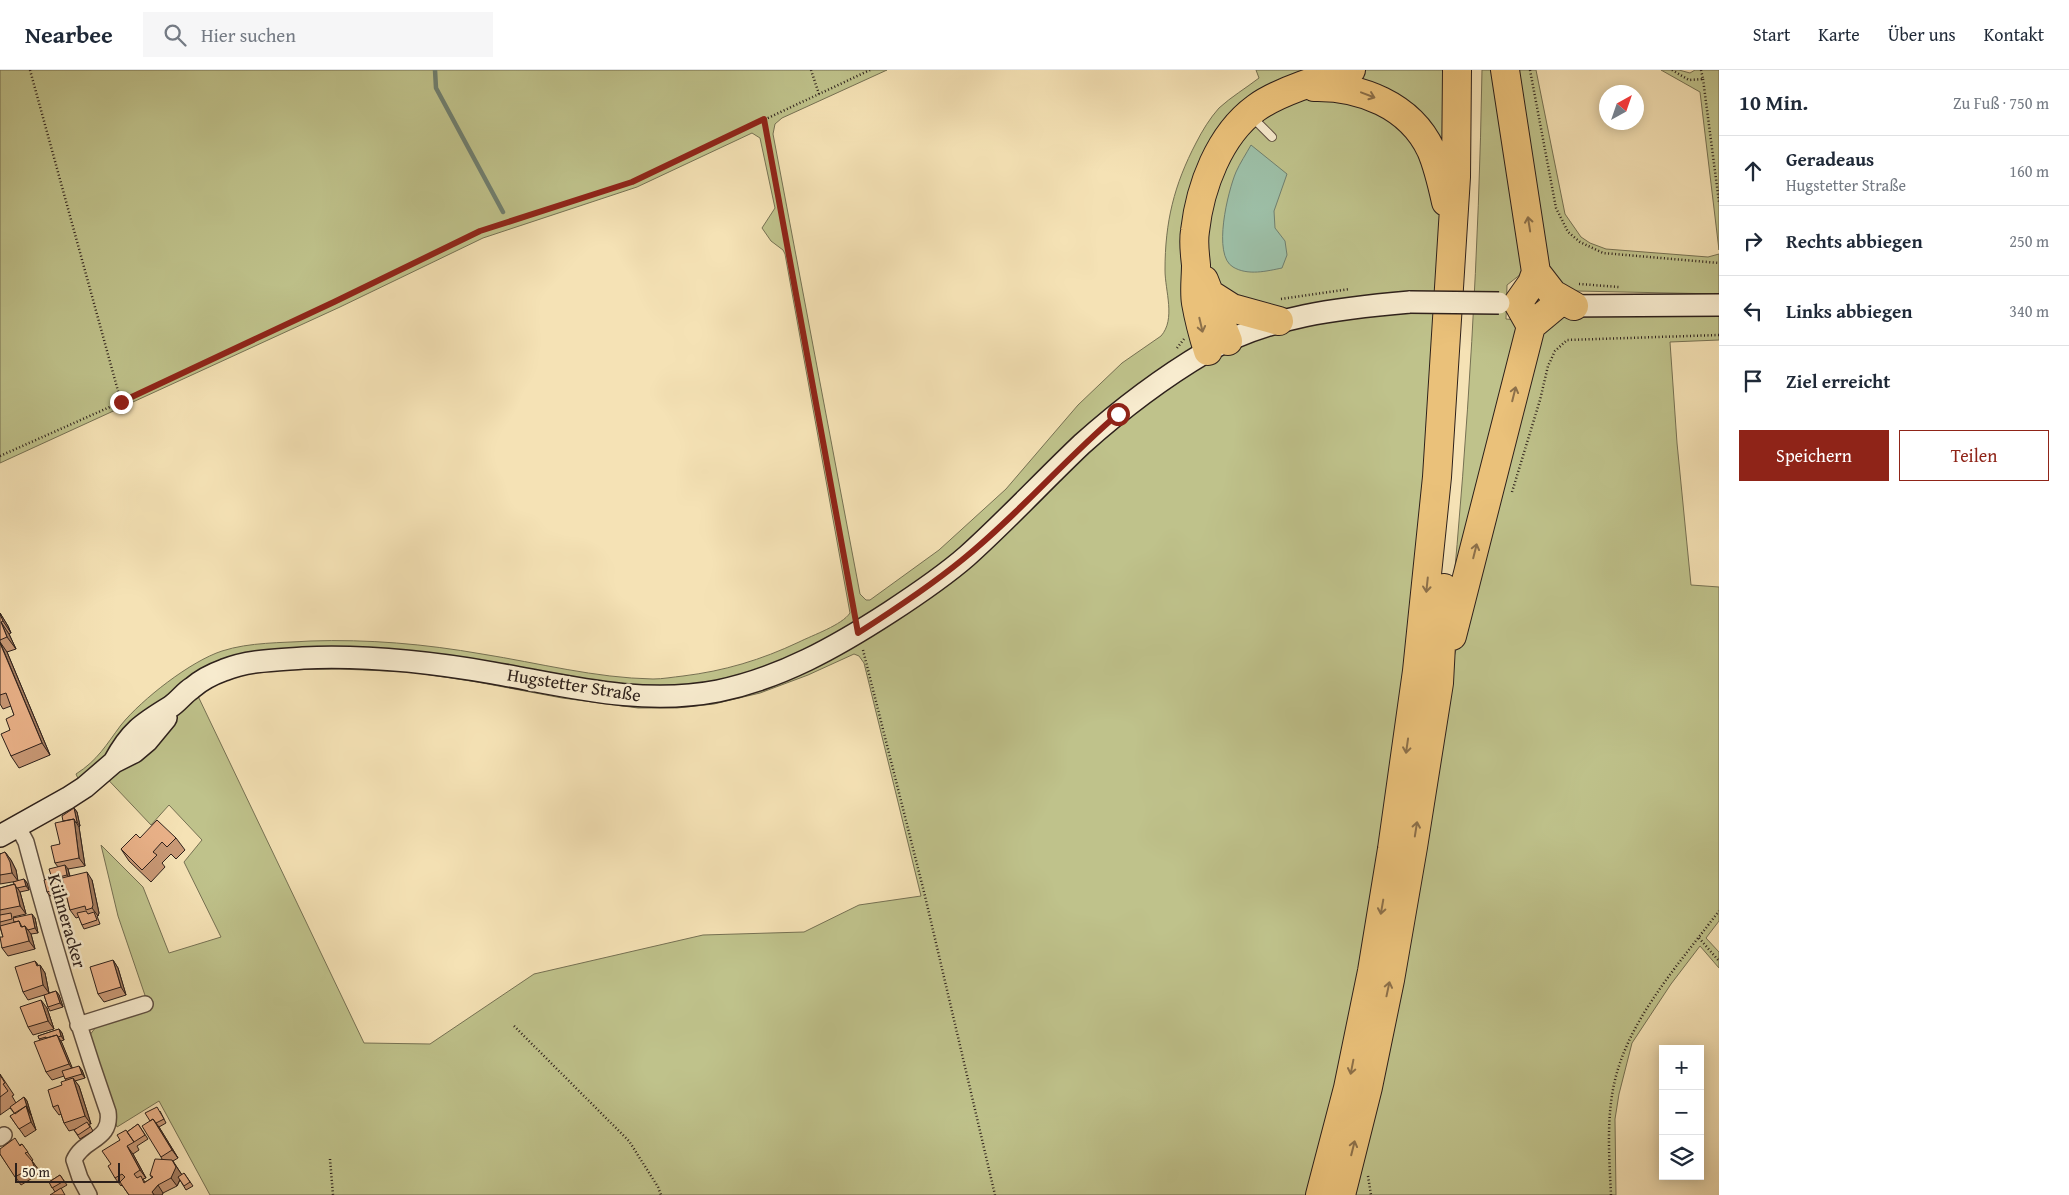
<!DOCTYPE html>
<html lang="de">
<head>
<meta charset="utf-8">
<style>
  body { margin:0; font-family:"Gentium Book Plus",serif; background:#f6f6f7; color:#1f2937 }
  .controls { position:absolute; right:15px; bottom:15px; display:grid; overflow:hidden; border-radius:0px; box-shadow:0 2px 12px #0003 }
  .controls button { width:45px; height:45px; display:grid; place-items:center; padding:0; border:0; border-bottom:1px solid #e0e1e3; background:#fff; color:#1f2937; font:25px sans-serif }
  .compass { position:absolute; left:1599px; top:15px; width:45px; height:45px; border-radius:50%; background:#fff; box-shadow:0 2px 12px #0003; rotate:40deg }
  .scale { position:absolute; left:15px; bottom:12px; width:105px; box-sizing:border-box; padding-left:5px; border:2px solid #2d201b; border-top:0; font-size:14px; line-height:18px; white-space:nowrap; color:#2d201b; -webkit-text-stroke:4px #f8eccf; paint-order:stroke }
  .stop { position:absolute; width:15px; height:15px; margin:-11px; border:4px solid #8f2418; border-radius:50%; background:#fff }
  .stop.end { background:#8f2418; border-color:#fff; box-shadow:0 1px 5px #0008 }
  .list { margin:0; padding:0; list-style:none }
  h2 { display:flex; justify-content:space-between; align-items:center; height:65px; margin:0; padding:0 20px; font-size:21px }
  h2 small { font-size:16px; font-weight:400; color:#747a83 }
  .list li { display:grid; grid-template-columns:32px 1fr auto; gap:15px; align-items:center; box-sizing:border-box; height:70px; padding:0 20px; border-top:1px solid #e0e1e3 }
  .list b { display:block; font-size:19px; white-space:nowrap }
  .list p { margin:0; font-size:16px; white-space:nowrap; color:#747a83 }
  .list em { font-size:16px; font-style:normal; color:#747a83 }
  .actions { display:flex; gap:10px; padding:15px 20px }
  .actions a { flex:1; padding:11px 0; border:1px solid #8f2418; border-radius:0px; text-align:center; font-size:18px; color:#8f2418 }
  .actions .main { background:#8f2418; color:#fff }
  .icon { flex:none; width:28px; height:28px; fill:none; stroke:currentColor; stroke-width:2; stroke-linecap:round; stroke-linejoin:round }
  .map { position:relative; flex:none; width:1719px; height:1125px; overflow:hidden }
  header { display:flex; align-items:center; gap:30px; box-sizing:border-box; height:70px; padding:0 25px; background:#fff; border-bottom:1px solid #e0e1e3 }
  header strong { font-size:24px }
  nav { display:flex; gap:28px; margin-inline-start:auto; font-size:18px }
  .search { width:350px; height:45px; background:#f6f6f7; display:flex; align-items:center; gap:12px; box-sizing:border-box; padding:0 18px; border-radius:0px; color:#747a83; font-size:19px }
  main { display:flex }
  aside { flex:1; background:#fff }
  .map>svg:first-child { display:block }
  .green { fill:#bfc28b; stroke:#767153; fill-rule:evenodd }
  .water { fill:#9dbfa7; stroke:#707f6f }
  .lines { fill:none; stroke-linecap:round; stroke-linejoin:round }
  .stream { stroke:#707f6f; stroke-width:4.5 }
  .lane-casing { stroke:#5f5042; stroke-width:10 }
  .street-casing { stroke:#5f5042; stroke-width:18 }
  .secondary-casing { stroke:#2d201b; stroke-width:24 }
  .highway-casing { stroke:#2d201b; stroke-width:30 }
  .path { stroke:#2d201b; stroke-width:2.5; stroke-dasharray:1 2.5; stroke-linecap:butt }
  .lane { stroke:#f8eccf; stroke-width:8 }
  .street { stroke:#f8eccf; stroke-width:15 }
  .secondary { stroke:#f8eccf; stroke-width:21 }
  .highway { stroke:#eac17a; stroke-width:28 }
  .secondary-bridge-casing { stroke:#2d201b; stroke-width:24; stroke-linecap:butt }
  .secondary-bridge { stroke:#f8eccf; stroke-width:21 }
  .wall { fill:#c99976; stroke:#2d201b }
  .shaded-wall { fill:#a47d60; stroke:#2d201b }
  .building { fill:#eab289; stroke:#2d201b }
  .oneway { stroke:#8c704a }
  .route { stroke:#8f2418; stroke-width:6 }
  .labels { text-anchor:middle; stroke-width:5; stroke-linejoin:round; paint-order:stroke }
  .street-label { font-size:18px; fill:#2d201b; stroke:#f8eccf }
</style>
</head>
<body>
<header>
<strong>Nearbee</strong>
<div class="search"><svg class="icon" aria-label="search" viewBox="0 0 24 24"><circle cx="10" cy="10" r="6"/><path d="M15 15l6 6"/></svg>Hier suchen</div>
<nav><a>Start</a><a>Karte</a><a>Über uns</a><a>Kontakt</a></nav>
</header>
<main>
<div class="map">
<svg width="1719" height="1125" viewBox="0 0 1719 1125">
  <rect width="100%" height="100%" fill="#f5e2b5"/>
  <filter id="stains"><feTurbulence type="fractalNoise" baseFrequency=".004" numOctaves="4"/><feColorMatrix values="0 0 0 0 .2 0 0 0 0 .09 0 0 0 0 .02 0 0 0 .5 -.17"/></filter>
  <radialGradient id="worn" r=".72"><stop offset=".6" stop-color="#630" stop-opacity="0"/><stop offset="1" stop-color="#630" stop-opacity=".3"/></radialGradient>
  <path class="green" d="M0 0H887L782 48 775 54 773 64 860 524 866 530H870L939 480 1006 419 1078 335 1122 293 1161 266C1176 249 1165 221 1165 200 1165 152 1174 115 1196 73 1202 61 1210 48 1219 38 1231 27 1246 18 1259 8L1256 0H1449L1437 336 1383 806 1313 1125H210L159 1031 117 1057 89 966 96 957 150 940 118 846 101 775 143 817 169 883 221 867 184 792 202 770 169 735 151 755 98 699 80 713 76 704C98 690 106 675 121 655 142 629 191 591 222 581 250 572 281 573 310 571 368 569 425 574 482 584 539 593 595 608 653 609 663 609 673 607 683 606 724 601 761 590 799 572 813 565 842 555 850 543L785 184 783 180 771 171 762 158 775 138 760 68 752 63 637 117 483 168 340 237 0 393ZM854 584 859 586 864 593 921 826 859 835 804 862 703 865 534 904 430 974 364 973 197 624 225 607 269 600 340 599 411 602 477 612 562 628 638 638H677L714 634 760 623 808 605Z
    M1482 0H1501L1528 204H1521L1507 215 1506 249 1518 250 1451 542C1468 362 1479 181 1482 0Z
    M1511 0H1536L1565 144 1581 167 1590 173 1606 179 1708 187 1719 184V224L1576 221 1561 216 1548 207Z
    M1661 0H1679L1690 3 1695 0H1719V180L1700 22Z
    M1719 243V270L1670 272 1677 373 1691 515 1719 517V851L1706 868 1719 882V898L1700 876 1671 914 1632 973 1619 1024 1615 1049 1616 1125H1349L1451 599 1533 274 1537 266 1562 247Z"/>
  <path class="water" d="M1251 75 1287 104 1274 141 1275 158 1285 171 1287 185 1282 198C1267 201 1248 206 1233 197 1212 185 1228 121 1236 102 1240 93 1246 84 1251 75Z"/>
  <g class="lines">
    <path class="stream" d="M435 0 436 18 503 142"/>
    <defs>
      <path id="lane" d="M1252 47 1272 67"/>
      <path id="street" d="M18 757 26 772C50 863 77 953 108 1042 112 1071 84 1068 74 1090L80 1108 89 1125
        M78 955 145 934
        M0 1068 4 1065"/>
      <path id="secondary" d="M1559 236 1719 235
        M114 692C130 662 142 654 170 637 178 632 184 623 192 618 201 610 213 604 224 600 249 590 277 590 303 588 367 585 430 592 493 603 568 616 641 636 718 621 781 608 836 577 890 542 916 525 943 507 967 486 1007 450 1043 411 1082 374 1120 340 1162 308 1206 282 1268 246 1340 238 1410 232
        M0 766 68 728 85 717 114 692 134 682 147 671 166 648"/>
      <path id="highway" d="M1505 0 1536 202 1553 224 1574 236
        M1314 17C1360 16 1410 35 1431 80 1438 96 1442 114 1446 132
        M1204 210 1228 271
        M1210 224 1232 238 1279 251
        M1531 256 1518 233 1532 213 1536 202
        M1208 281C1203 265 1199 250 1196 233 1194 221 1196 208 1196 195 1195 184 1193 173 1195 161 1200 117 1219 65 1256 38 1279 21 1323 8 1351 0
        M1452 566 1531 256 1555 236
        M1320 1125 1348 1018 1372 901 1392 779 1417 601 1437 407 1456 107 1457 0
        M1341 1125 1368 1017 1390 910 1413 777 1439 613 1444 518"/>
    </defs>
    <use href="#lane" class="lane-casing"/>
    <use href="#street" class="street-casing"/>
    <use href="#secondary" class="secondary-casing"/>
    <use href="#highway" class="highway-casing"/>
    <path class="path" d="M30 0 121 332
      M811 0 819 24
      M1530 0 1556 138 1568 162 1580 172 1603 183 1719 193
      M1672 0 1689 10 1703 9 1701 0
      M1703 9 1719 132
      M764 49 855 545
      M1579 214 1619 217
      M1281 229 1350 219
      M1177 278 1184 269
      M0 386 121 332 334 232 480 161 632 112 870 0
      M1512 422 1540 330 1548 296 1555 281 1567 270 1719 265
      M863 580 925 826 995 1125
      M1699 868 1719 891
      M514 956 629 1071 658 1117 661 1125
      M330 1089 333 1125
      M1368 1106 1371 1125
      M1611 1125C1609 1082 1605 1035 1620 993 1638 939 1685 886 1719 841"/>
    <use href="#lane" class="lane"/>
    <use href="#street" class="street"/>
    <use href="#secondary" class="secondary"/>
    <use href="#highway" class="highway"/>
    <defs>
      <path id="secondary-bridge" d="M1410 232 1499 233"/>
    </defs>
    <use href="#secondary-bridge" class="secondary-bridge-casing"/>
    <use href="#secondary-bridge" class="secondary-bridge"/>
  </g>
  <path class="wall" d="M0 543 8 556 11 563 9 564 16 579 7 582 50 685 19 698 11 686 10 660 14 645 11 636 3 639 0 634Z
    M74 738 77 742 80 756 79 757 85 796 68 799 70 806 92 810 99 843 98 846H97L100 854 84 859 82 855 79 847 76 848 70 840 63 810 62 811 64 822 50 826 47 822 52 808 58 797 55 793 60 774 63 751Z
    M140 768H176L185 780 176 789 171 784 162 793 165 797 151 812 129 791 121 779Z
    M5 782 11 790 16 800 18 811 0 814V783L1 784Z
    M24 809 27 813 29 820 20 822 26 844 13 847 14 848H35L38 863 31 864 35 879 8 886 2 878 3 867 0 857V818L14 814Z
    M113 890 118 898 126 925 104 932 98 924Z
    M35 891 39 896 40 895 45 903 49 923 56 921 59 925 63 937 50 941 48 937 44 925 28 930 23 922Z
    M47 938 54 959 33 965 28 957Z
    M59 959 62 963 64 970 61 971 72 998 82 1000 85 1008 75 1011 79 1016 91 1054H89L93 1061 80 1069 74 1060 76 1059 69 1061 64 1053 61 1044 59 1045 53 1037 62 1015 66 1010 64 1006 52 1010 46 1002 40 970 38 966Z
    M0 1004 14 1025 12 1026 16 1033 24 1027 27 1031 36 1060 25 1067 10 1046 15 1044 10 1038 0 1045Z
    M160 1041 166 1053 159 1057 178 1088 173 1091 182 1105 184 1103 193 1116 186 1120 180 1110 177 1116 163 1123 162 1125H129L122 1115 121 1116 115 1108 111 1094 120 1070 127 1062 138 1054 148 1069 137 1076 139 1080 133 1084 146 1108 143 1109 145 1112 152 1108 150 1105 162 1089 161 1087 150 1051Z
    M22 1074 33 1090 32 1091 38 1099 39 1104 21 1115 0 1084Z
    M60 1105 67 1115 55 1122 49 1112Z"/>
  <path class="shaded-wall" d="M0 543 8 556 11 563 3 551 0 549Z
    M1 552 9 564 16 579 7 567Z
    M0 572 7 582 50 685 42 673Z
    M74 738 77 742 80 756 77 752Z
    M74 749 79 757 85 796 79 788Z
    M5 782 11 790 16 800 18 811 12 803Z
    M65 795 68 799 70 809 67 805Z
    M87 802 92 810 99 843 98 846 92 838Z
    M59 807 62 811 64 822 61 818Z
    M24 809 27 813 29 820 26 816Z
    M15 814 20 822 26 844 20 836Z
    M32 844 35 848 38 863 35 858Z
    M25 856 31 864 35 879 29 871Z
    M113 890 118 898 126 925 121 917Z
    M35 891 40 898V895L45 903 49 923 43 915Z
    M56 921 59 925 63 937 60 933Z
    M41 930 47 938 54 959 48 951Z
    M59 959 62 963 64 970 61 966Z
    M57 965 62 973 74 1002 69 994Z
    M79 996 82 1000 85 1008 82 1004Z
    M73 1008 79 1016 91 1054 85 1046Z
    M24 1027 27 1031 31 1045 28 1040Z
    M26 1036 31 1045 36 1060 31 1052Z
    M153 1049 159 1057 178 1088 172 1080Z
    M127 1076 133 1084 146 1108 140 1100Z
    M172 1090 182 1105 177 1116 171 1108Z
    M32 1091 38 1099 39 1104 34 1096Z
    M158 1115 163 1123 162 1125H154L152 1122Z"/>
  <path class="building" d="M0 544 3 551 1 552 7 567 0 570Z
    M0 573 42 673 11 686 1 664 10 660 6 649 14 645 6 623 0 625Z
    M74 738 77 752 76 753 74 749 63 751 62 746Z
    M74 749 79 788 55 793 51 776 60 774 55 753Z
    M157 750 176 768 167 777 162 772 153 782 157 785 142 800 121 779 136 764 140 768Z
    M5 782 10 792 12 803 0 805V784Z
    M65 795 67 805 59 807 61 818 47 822 44 810 52 808 49 799Z
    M87 802 93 835 92 838 86 840 85 836 70 840 62 808Z
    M24 809 26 816 17 818 14 814 13 812Z
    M15 814 20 836 0 840V818Z
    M86 841 88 844 94 842 97 850 82 855 77 843Z
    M11 843 12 849 0 852V845Z
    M32 844 35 858 28 860 25 856 22 857 19 851 14 852 13 848Z
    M19 851 21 857 25 856 29 871 2 878 0 867H3L0 856Z
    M113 890 121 917 98 924 90 897Z
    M35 891 37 896 40 895 43 915 23 922 15 897Z
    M56 921 60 933 48 937 44 925Z
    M41 930 48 951 28 957 20 937Z
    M59 959 61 966 58 967 57 965 46 968V967L39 969 38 966Z
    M57 965 69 994 46 1002 34 972Z
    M79 996 82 1004 65 1009 62 1001Z
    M0 1005 5 1013 3 1014 8 1021 0 1027Z
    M73 1008 85 1046 64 1053 58 1035 53 1037 48 1020 62 1015 61 1012Z
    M24 1027 28 1040 26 1036 15 1044 10 1037Z
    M26 1036 31 1052 19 1059 10 1046Z
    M157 1037 164 1049 156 1053 153 1049 150 1051 145 1043Z
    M153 1049 172 1080 161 1087 142 1056Z
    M87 1052 90 1057 78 1065 74 1060Z
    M138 1054 145 1065 134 1072 127 1062Z
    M126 1060 134 1072 127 1076 140 1100 134 1104 137 1108 141 1106 144 1113 153 1107 150 1105 155 1089 172 1090 176 1097 171 1108 158 1115 152 1122 154 1125H129L120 1112 125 1107 122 1104 115 1108 108 1096 111 1094 102 1081 120 1070 117 1065Z
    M15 1068 20 1076 22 1074 28 1082 25 1083 32 1091 34 1096 15 1107 0 1084V1079Z
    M184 1103 190 1112 184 1116 178 1107Z
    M60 1105 64 1111 52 1118 49 1112Z
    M61 1118 65 1125H50Z"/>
  <defs><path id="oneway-shaft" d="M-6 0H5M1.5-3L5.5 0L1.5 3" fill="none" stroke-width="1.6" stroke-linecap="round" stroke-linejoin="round" transform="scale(1.25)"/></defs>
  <g class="oneway">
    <use href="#oneway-shaft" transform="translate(1368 25) rotate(21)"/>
    <use href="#oneway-shaft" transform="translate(1529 154) rotate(-99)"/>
    <use href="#oneway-shaft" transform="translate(1201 255) rotate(77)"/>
    <use href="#oneway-shaft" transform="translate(1514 324) rotate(-76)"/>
    <use href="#oneway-shaft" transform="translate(1475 481) rotate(-76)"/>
    <use href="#oneway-shaft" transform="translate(1427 515) rotate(96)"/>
    <use href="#oneway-shaft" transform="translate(1407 676) rotate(98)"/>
    <use href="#oneway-shaft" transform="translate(1416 759) rotate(-81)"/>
    <use href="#oneway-shaft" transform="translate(1382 837) rotate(100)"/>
    <use href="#oneway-shaft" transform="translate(1388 919) rotate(-78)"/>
    <use href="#oneway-shaft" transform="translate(1352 997) rotate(101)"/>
    <use href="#oneway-shaft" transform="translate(1353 1078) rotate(-76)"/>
  </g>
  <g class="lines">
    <path class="route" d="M121 332 334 232 480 161 632 112 764 49 858 563C894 540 929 517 962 490 1017 446 1064 390 1118 344"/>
  </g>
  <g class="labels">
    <g class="street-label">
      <text transform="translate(574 615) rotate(9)" y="6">Hugstetter Straße</text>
      <text transform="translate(67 851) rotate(74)" y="6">Kühneracker</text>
    </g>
  </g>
  <rect width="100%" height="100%" filter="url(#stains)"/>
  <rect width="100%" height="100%" fill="url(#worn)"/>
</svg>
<div class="controls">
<button>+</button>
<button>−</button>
<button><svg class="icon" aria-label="layers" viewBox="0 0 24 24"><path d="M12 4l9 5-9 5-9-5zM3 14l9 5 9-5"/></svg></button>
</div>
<svg class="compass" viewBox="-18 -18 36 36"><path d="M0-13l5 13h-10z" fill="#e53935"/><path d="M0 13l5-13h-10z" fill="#747a83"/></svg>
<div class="scale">50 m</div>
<div class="stop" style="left:1118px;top:344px"></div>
<div class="stop end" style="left:121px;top:332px"></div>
</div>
<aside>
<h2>10 Min.<small>Zu Fuß · 750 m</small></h2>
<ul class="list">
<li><svg class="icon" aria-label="ahead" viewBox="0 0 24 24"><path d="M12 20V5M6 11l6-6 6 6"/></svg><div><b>Geradeaus</b><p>Hugstetter Straße</p></div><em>160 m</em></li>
<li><svg class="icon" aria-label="right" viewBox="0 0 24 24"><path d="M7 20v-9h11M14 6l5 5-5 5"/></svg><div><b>Rechts abbiegen</b></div><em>250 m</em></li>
<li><svg class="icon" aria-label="left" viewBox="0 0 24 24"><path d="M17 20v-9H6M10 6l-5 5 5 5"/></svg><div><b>Links abbiegen</b></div><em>340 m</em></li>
<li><svg class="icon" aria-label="arrive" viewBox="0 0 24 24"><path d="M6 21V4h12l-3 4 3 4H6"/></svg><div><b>Ziel erreicht</b></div></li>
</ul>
<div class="actions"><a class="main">Speichern</a><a>Teilen</a></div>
</aside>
</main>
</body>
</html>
